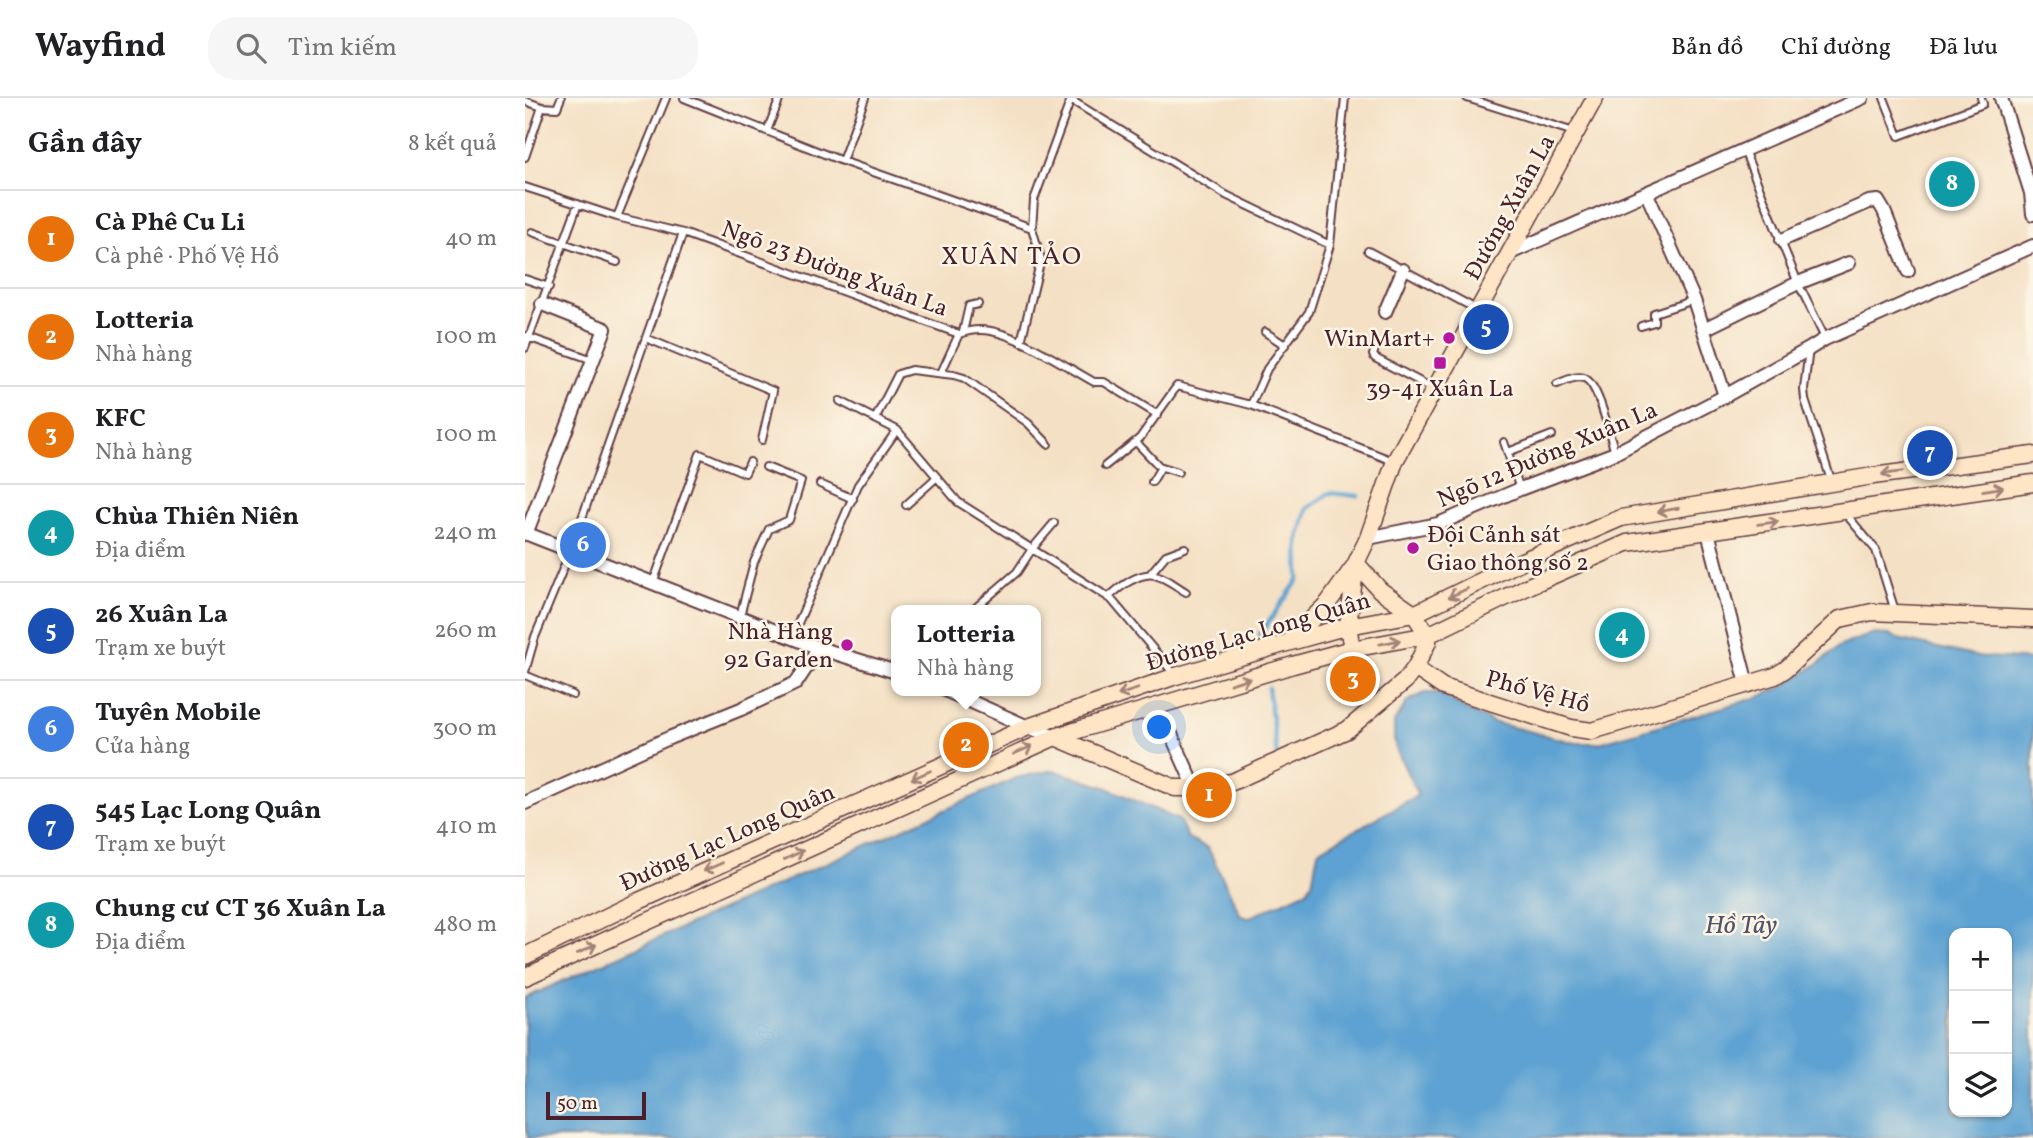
<!DOCTYPE html>
<html lang="vi">
<head>
<meta charset="utf-8">
<style>
  body { margin:0; font-family:Vollkorn,serif; background:#f6f6f6; color:#202124 }
  .controls { position:absolute; right:21px; bottom:21px; display:grid; overflow:hidden; border-radius:14px; box-shadow:0 2px 5px #0004 }
  .controls button { width:63px; height:63px; display:grid; place-items:center; padding:0; border:0; border-bottom:2px solid #e0e0e0; background:#fff; color:#202124; font:35px sans-serif }
  .scale { position:absolute; left:21px; bottom:18px; width:100px; box-sizing:border-box; padding-left:7px; border:4px solid #4a1f2b; border-top:0; font-size:19px; line-height:24px; white-space:nowrap; color:#4a1f2b; -webkit-text-stroke:5px #fcf5e5; paint-order:stroke }
  .you { position:absolute; left:635px; top:630px; width:24px; height:24px; margin:-18px; border:5px solid #fff; border-radius:50%; background:#1a73e8; box-shadow:0 0 0 10px #1a73e833 }
  .badge { display:grid; place-items:center; width:46px; height:46px; border-radius:50%; background:#1a73e8; color:#fff; font-size:23px; font-weight:700 }
  .pin { position:absolute; translate:-50% -50%; border:4px solid #fff; box-shadow:0 2px 7px #0006 }
  .popup { position:absolute; left:366px; top:507px; width:150px; height:91px; box-sizing:border-box; display:grid; place-content:center; border-radius:14px; background:#fff; filter:drop-shadow(0 2px 5px #0005); font-size:23px; white-space:nowrap; color:#757577 }
  .popup b { font-size:26px; color:#202124 }
  .popup::after { content:''; position:absolute; left:50%; top:100%; margin-left:-14px; border:14px solid transparent; border-top-color:#fff }
  .list { margin:0; padding:0; list-style:none }
  h2 { display:flex; justify-content:space-between; align-items:center; height:91px; margin:0; padding:0 28px; font-size:30px }
  h2 small { font-size:23px; font-weight:400; color:#757577 }
  .list li { display:grid; grid-template-columns:46px 1fr auto; gap:21px; align-items:center; box-sizing:border-box; height:98px; padding:0 28px; border-top:2px solid #e0e0e0 }
  .list b { display:block; font-size:26px; white-space:nowrap }
  .list p { margin:0; font-size:23px; white-space:nowrap; color:#757577 }
  .list em { font-size:23px; font-style:normal; color:#757577 }
  .icon { flex:none; width:38px; height:38px; fill:none; stroke:currentColor; stroke-width:2; stroke-linecap:round; stroke-linejoin:round }
  .map { position:relative; flex:none; width:1508px; height:1040px; overflow:hidden }
  header { display:flex; align-items:center; gap:42px; box-sizing:border-box; height:98px; padding:0 35px; background:#fff; border-bottom:2px solid #e0e0e0 }
  header strong { font-size:33px }
  nav { display:flex; gap:38px; margin-inline-start:auto; font-size:24px }
  .search { width:490px; height:63px; background:#f6f6f6; display:flex; align-items:center; gap:18px; box-sizing:border-box; padding:0 24px; border-radius:28px; color:#757577; font-size:26px }
  main { display:flex }
  aside { flex:1; background:#fff }
  .map>svg:first-child { display:block }
  .water { fill:#5da2d2; stroke:#54607e; stroke-width:2; fill-rule:evenodd }
  .lines { fill:none; stroke-linecap:round; stroke-linejoin:round }
  .stream { stroke:#5da2d2; stroke-width:4.5 }
  .lane-casing { stroke:#643c42; stroke-width:10 }
  .street-casing { stroke:#643c42; stroke-width:16 }
  .secondary-casing { stroke:#643c42; stroke-width:19 }
  .lane { stroke:#fff; stroke-width:6 }
  .street { stroke:#fff; stroke-width:12 }
  .secondary { stroke:#fde5c5; stroke-width:16 }
  .oneway { stroke:#a48278 }
  .poi-dot { fill:#b5179e; stroke:#fcf5e5; stroke-width:2.5 }
  .labels { text-anchor:middle; stroke-width:5; stroke-linejoin:round; paint-order:stroke }
  .street-label { font-size:24px; fill:#4a1f2b; stroke:#fcf5e5 }
  .poi-label { font-size:24px; fill:#4a1f2b; stroke:#fcf5e5; text-anchor:end }
  .neighbourhood-label { font-size:26px; letter-spacing:2px; fill:#4a1f2b; stroke:#fcf5e5 }
  .water-label { font-size:26px; font-style:italic; fill:#52536e; stroke:#fcf5e5 }
</style>
</head>
<body>
<header>
<strong>Wayfind</strong>
<div class="search"><svg class="icon" aria-label="search" viewBox="0 0 24 24"><circle cx="10" cy="10" r="6"/><path d="M15 15l6 6"/></svg>Tìm kiếm</div>
<nav><a>Bản đồ</a><a>Chỉ đường</a><a>Đã lưu</a></nav>
</header>
<main>
<aside>
<h2>Gần đây<small>8 kết quả</small></h2>
<ul class="list">
<li><span class="badge" style="background:#e8710a">1</span><div><b>Cà Phê Cu Li</b><p>Cà phê · Phố Vệ Hồ</p></div><em>40 m</em></li>
<li><span class="badge" style="background:#e8710a">2</span><div><b>Lotteria</b><p>Nhà hàng</p></div><em>100 m</em></li>
<li><span class="badge" style="background:#e8710a">3</span><div><b>KFC</b><p>Nhà hàng</p></div><em>100 m</em></li>
<li><span class="badge" style="background:#0f9aa8">4</span><div><b>Chùa Thiên Niên</b><p>Địa điểm</p></div><em>240 m</em></li>
<li><span class="badge" style="background:#1a4fb4">5</span><div><b>26 Xuân La</b><p>Trạm xe buýt</p></div><em>260 m</em></li>
<li><span class="badge" style="background:#3f7fe0">6</span><div><b>Tuyên Mobile</b><p>Cửa hàng</p></div><em>300 m</em></li>
<li><span class="badge" style="background:#1a4fb4">7</span><div><b>545 Lạc Long Quân</b><p>Trạm xe buýt</p></div><em>410 m</em></li>
<li><span class="badge" style="background:#0f9aa8">8</span><div><b>Chung cư CT 36 Xuân La</b><p>Địa điểm</p></div><em>480 m</em></li>
</ul>
</aside>
<div class="map">
<svg width="1508" height="1040" viewBox="0 0 1508 1040">
  <rect width="100%" height="100%" fill="#fcf5e5"/>
  <filter id="ink" filterUnits="userSpaceOnUse"><feTurbulence type="fractalNoise" baseFrequency=".0143" numOctaves="2"/><feDisplacementMap in="SourceGraphic" scale="14" xChannelSelector="R" yChannelSelector="G"/><feConvolveMatrix kernelMatrix="1 2 1 2 8 2 1 2 1" color-interpolation-filters="sRGB"/></filter>
  <filter id="wash" filterUnits="userSpaceOnUse"><feTurbulence type="fractalNoise" baseFrequency=".00686" numOctaves="4" result="noise"/><feDisplacementMap in="SourceGraphic" scale="28" xChannelSelector="R" yChannelSelector="G"/><feGaussianBlur stdDeviation="1.57" result="paint"/><feColorMatrix in="noise" values="0 0 0 0 0 0 0 0 0 0 0 0 0 0 0 0 0 1.4 0 .05"/><feComposite in="paint" operator="in"/></filter>
  <g filter="url(#wash)">
    <rect width="100%" height="100%" fill="#f4e0c4"/>
    <path class="water" d="M1347 536 1366 537 1373 541 1449 558 1508 562V1040H3L0 1017V900L491 680 528 672 580 689 654 722 663 740 683 750 716 818 723 820 782 793 787 785 793 753 893 697 871 651 869 642V624L883 603 900 595H916L941 612 967 624 1051 645H1074L1234 599 1257 589 1294 565 1315 548ZM1429 835H1482V1014H1429Z"/>
    <g class="lines">
      <path class="stream" d="M735 536 774 481 773 444 782 411 804 395 833 398
        M743 590 752 657"/>
    </g>
  </g>
  <g filter="url(#ink)">
    <g class="lines">
      <defs>
        <path id="lane" d="M159 0 317 63 507 130
          M942 0 1049 34
          M1359 0 1374 38 1458 6 1456 0
          M546 2 701 97 805 147
          M0 3 17 9
          M242 33 255 0
          M1219 52 1273 185 1300 240
          M0 59 17 9 32 10 36 0
          M317 63 340 0
          M0 89 92 119 158 135 434 236C444 232 456 231 466 233 495 238 542 269 569 284H579L633 317
          M92 119 141 0
          M7 134 92 164
          M843 153 951 211
          M0 181 24 189
          M1116 228 1129 224V215L1169 202
          M438 234 444 208 453 206
          M740 234 760 247
          M0 238 68 262
          M121 240 248 293 237 342
          M496 244 516 161 507 130 509 102 546 1
          M851 248 848 257 850 260 907 290
          M0 250 53 106
          M1284 251 1279 291 1280 302 1307 385
          M416 275 434 236
          M1032 286C1040 283 1051 277 1059 280 1074 285 1085 339 1090 355
          M315 303 372 332 433 404 586 501 650 577
          M726 307 742 271 784 214 805 147 820 0
          M350 321 373 276 386 272 429 277 439 280 503 325 523 346
          M611 344 634 368 653 374
          M979 344 995 391
          M983 354 1027 337
          M580 368 615 340 652 288 726 307 868 363
          M627 384 636 369
          M295 386 328 401
          M381 407 412 379
          M1320 415 1351 452 1370 513
          M625 476 641 457 660 450
          M128 485 175 356 220 375 225 364
          M583 500C593 490 615 473 630 477 640 479 651 488 661 494
          M448 512 492 474 507 451 529 425
          M215 518 229 464 244 431 264 422 276 383 241 369
          M267 539 333 387 372 332
          M0 574 10 539 45 454 158 135
          M0 577 48 597"/>
        <path id="street" d="M1476 0 1506 95 1508 116
          M1122 96 1169 202 1200 298
          M1257 142 1344 104 1353 103 1359 113 1383 173
          M985 155 1337 0
          M860 214 878 172
          M1179 231 1273 185 1324 165
          M1183 434 1222 586
          M0 435 294 550 371 574
          M1 436 80 231 17 206
          M843 440 913 426 995 391 1090 355 1200 298 1284 251 1300 241 1508 148
          M422 593 503 629 530 639
          M646 636 670 690
          M0 705 144 640 216 611 271 585 294 550"/>
        <path id="secondary" d="M765 543 803 505 828 470
          M827 551 823 528 831 465 843 440 870 363 1070 0
          M890 570 918 589 1046 630 1067 633 1250 578 1261 571 1315 521 1347 514 1508 521
          M530 639 650 690H670L707 684 822 632 880 583 890 570 903 544V537L889 516 855 492 831 465
          M0 858 114 803 503 629 651 578 762 545 823 528 889 516 997 463 1096 420 1348 378 1508 357
          M0 879 530 639 768 567 827 551 903 537 1006 487 1102 445 1508 385"/>
      </defs>
      <use href="#lane" class="lane-casing"/>
      <use href="#street" class="street-casing"/>
      <use href="#secondary" class="secondary-casing"/>
      <use href="#lane" class="lane"/>
      <use href="#street" class="street"/>
      <use href="#secondary" class="secondary"/>
    </g>
    <defs><path id="oneway-shaft" d="M-6 0H5M1.5-3L5.5 0L1.5 3" fill="none" stroke-width="1.6" stroke-linecap="round" stroke-linejoin="round" transform="scale(1.75)"/></defs>
    <g class="oneway">
      <use href="#oneway-shaft" transform="translate(1367 375) rotate(173)"/>
      <use href="#oneway-shaft" transform="translate(1468 391) rotate(-9)"/>
      <use href="#oneway-shaft" transform="translate(1143 412) rotate(170)"/>
      <use href="#oneway-shaft" transform="translate(1243 425) rotate(-8)"/>
      <use href="#oneway-shaft" transform="translate(933 495) rotate(155)"/>
      <use href="#oneway-shaft" transform="translate(865 544) rotate(-11)"/>
      <use href="#oneway-shaft" transform="translate(715 583) rotate(-17)"/>
      <use href="#oneway-shaft" transform="translate(603 594) rotate(162)"/>
      <use href="#oneway-shaft" transform="translate(498 652) rotate(-24)"/>
      <use href="#oneway-shaft" transform="translate(396 677) rotate(156)"/>
      <use href="#oneway-shaft" transform="translate(269 757) rotate(-25)"/>
      <use href="#oneway-shaft" transform="translate(188 769) rotate(156)"/>
      <use href="#oneway-shaft" transform="translate(62 851) rotate(-25)"/>
    </g>
  </g>
  <g class="poi-dot">
    <circle cx="924" cy="240" r="7"/>
    <rect x="908" y="258" width="14" height="14" rx="3.5"/>
    <circle cx="888" cy="450" r="7"/>
    <circle cx="322" cy="547" r="7"/>
  </g>
  <g class="labels">
    <g class="street-label">
      <text transform="translate(984 109) rotate(-61)" y="8">Đường Xuân La</text>
      <text transform="translate(310 170) rotate(20)" y="8">Ngõ 23 Đường Xuân La</text>
      <text transform="translate(1022 356) rotate(-23)" y="8">Ngõ 12 Đường Xuân La</text>
      <text transform="translate(733 533) rotate(-16)" y="8">Đường Lạc Long Quân</text>
      <text transform="translate(1013 593) rotate(15)" y="8">Phố Vệ Hồ</text>
      <text transform="translate(202 739) rotate(-24)" y="8">Đường Lạc Long Quân</text>
    </g>
    <g class="poi-label">
      <text x="910" y="248">WinMart+</text>
      <text x="915" y="298" text-anchor="middle">39-41 Xuân La</text>
      <text x="902" y="444" text-anchor="start">Đội Cảnh sát<tspan x="902" dy="28">Giao thông số 2</tspan></text>
      <text x="308" y="541">Nhà Hàng<tspan x="308" dy="28">92 Garden</tspan></text>
    </g>
    <g class="neighbourhood-label">
      <text x="487" y="166">XUÂN TẢO</text>
    </g>
    <g class="water-label">
      <text x="1216" y="835">Hồ Tây</text>
    </g>
  </g>
</svg>
<div class="controls">
<button>+</button>
<button>−</button>
<button><svg class="icon" aria-label="layers" viewBox="0 0 24 24"><path d="M12 4l9 5-9 5-9-5zM3 14l9 5 9-5"/></svg></button>
</div>
<div class="scale">50 m</div>
<div class="you"></div>
<div class="pin badge" style="left:684px;top:697px;background:#e8710a">1</div>
<div class="pin badge" style="left:441px;top:647px;background:#e8710a">2</div>
<div class="popup"><b>Lotteria</b>Nhà hàng</div>
<div class="pin badge" style="left:828px;top:581px;background:#e8710a">3</div>
<div class="pin badge" style="left:1097px;top:537px;background:#0f9aa8">4</div>
<div class="pin badge" style="left:961px;top:229px;background:#1a4fb4">5</div>
<div class="pin badge" style="left:58px;top:447px;background:#3f7fe0">6</div>
<div class="pin badge" style="left:1405px;top:355px;background:#1a4fb4">7</div>
<div class="pin badge" style="left:1427px;top:86px;background:#0f9aa8">8</div>
</div>
</main>
</body>
</html>
